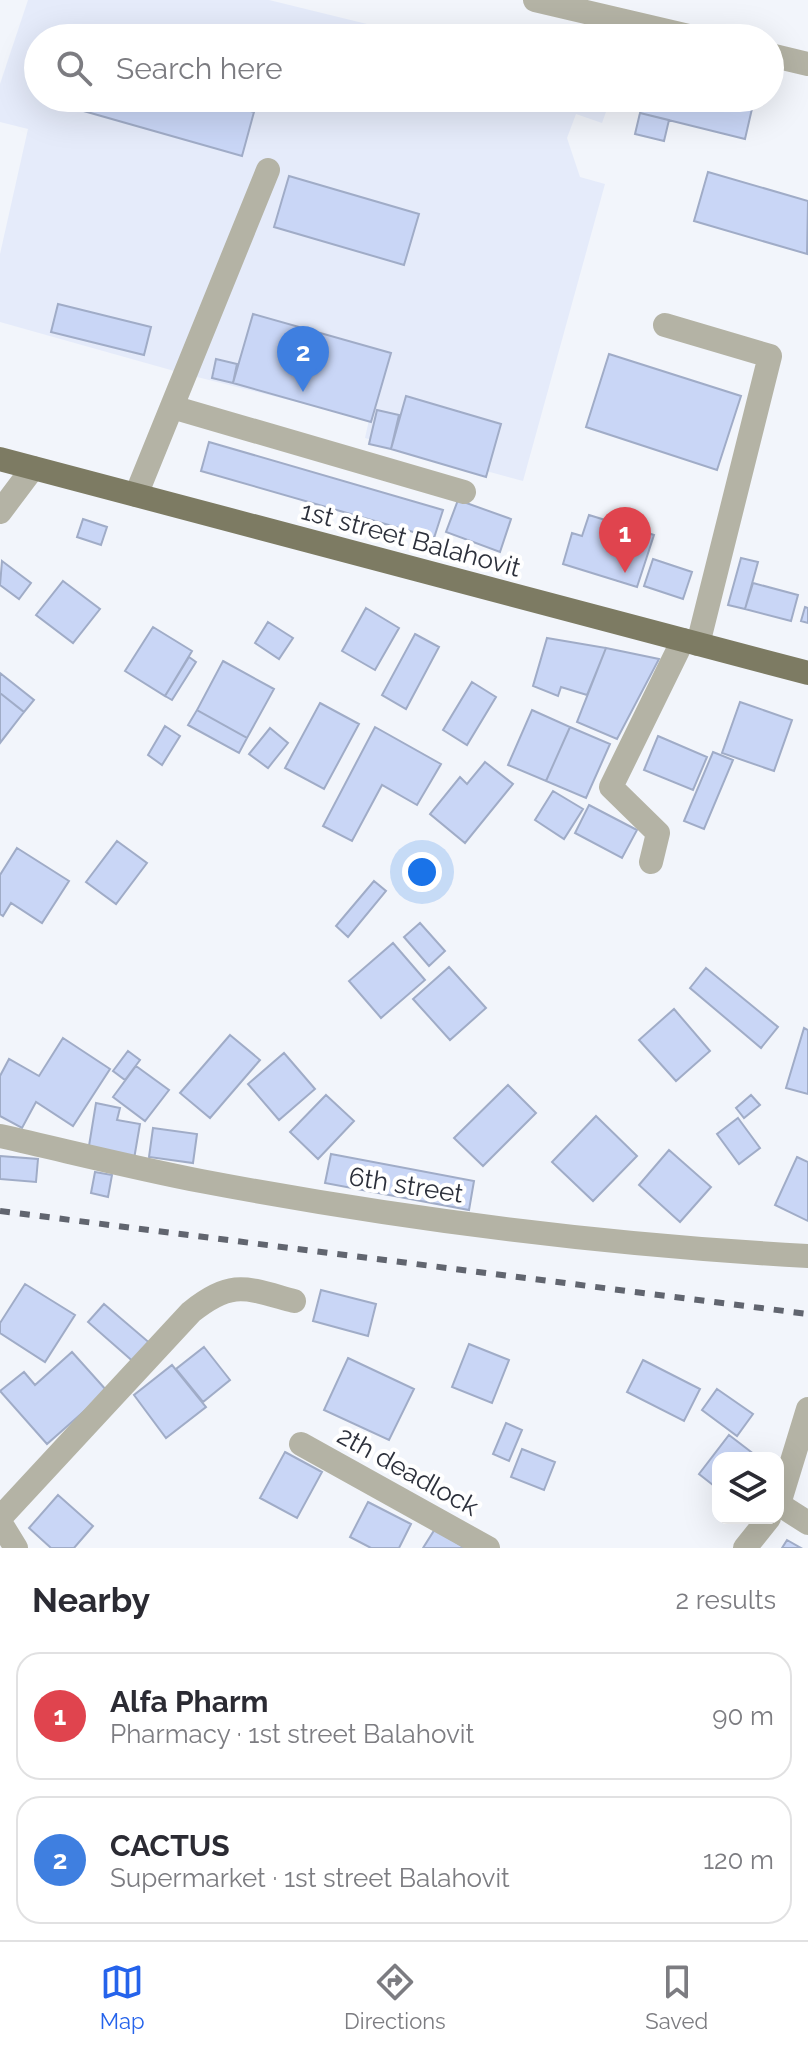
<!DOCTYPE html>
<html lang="en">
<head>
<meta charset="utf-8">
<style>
  body { margin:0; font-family:Raleway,sans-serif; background:#f2f2f3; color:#2b2b33 }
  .controls { position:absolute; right:24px; bottom:24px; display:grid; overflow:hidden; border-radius:16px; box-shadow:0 8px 32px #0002 }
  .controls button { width:72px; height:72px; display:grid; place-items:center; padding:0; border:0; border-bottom:2px solid #e1e1e2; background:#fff; color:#2b2b33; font:40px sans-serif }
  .you { position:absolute; left:422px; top:872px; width:28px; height:28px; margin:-20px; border:6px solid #fff; border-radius:50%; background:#1a73e8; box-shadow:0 0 0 12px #1a73e833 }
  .badge { display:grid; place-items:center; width:52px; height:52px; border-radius:50%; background:#2563eb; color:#fff; font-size:26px; font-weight:700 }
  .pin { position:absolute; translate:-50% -66px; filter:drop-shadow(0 2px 4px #0008) }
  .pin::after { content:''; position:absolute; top:42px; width:28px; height:24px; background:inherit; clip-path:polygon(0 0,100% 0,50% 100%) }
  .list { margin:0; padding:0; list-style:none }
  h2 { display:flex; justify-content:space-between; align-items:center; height:104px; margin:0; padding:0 32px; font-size:34px }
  h2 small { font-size:26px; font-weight:400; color:#7c7c81 }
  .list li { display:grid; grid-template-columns:52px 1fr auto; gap:24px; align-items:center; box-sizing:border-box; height:128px; margin:0 16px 16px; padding:0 16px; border:2px solid #e1e1e2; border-radius:24px }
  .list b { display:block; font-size:30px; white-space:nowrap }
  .list p { margin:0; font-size:26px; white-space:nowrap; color:#7c7c81 }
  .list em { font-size:26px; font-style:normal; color:#7c7c81 }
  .icon { flex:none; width:44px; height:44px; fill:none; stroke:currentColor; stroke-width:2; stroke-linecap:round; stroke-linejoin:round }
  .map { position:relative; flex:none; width:808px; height:1548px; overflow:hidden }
  .search { position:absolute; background:#fff; box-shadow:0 8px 32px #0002; left:24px; right:24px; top:24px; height:88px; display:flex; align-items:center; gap:20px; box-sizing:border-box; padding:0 28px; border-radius:44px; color:#7c7c81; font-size:30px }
  .sheet { height:392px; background:#fff }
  nav { display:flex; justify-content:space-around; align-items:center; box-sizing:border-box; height:112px; border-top:2px solid #e1e1e2; background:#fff; font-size:22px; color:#7c7c81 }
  nav a { display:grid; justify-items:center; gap:4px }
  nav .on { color:#2563eb }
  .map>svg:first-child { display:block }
  .built { fill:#e5ebfa }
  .building { fill:#c9d6f6; stroke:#a0acc7; stroke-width:2 }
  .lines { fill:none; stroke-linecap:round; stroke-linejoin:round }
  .minor { stroke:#b4b3a5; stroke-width:24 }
  .major { stroke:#7d7b63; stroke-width:24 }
  .rail { stroke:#61656f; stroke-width:6; stroke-dasharray:10 10; stroke-linecap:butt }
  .labels { text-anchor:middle; stroke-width:8; stroke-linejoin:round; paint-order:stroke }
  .street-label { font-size:26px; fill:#2c303b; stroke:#fff }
</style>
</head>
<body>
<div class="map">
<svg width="808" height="1548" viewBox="0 0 808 1548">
  <rect width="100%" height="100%" fill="#f2f5fb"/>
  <path class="built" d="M28 0H269L424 38H38V98H611L602 123 576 114 567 138 580 177 605 184 523 481 365 438 369 420 185 374 0 322V254L28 129 0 122V84Z"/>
  <path class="building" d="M61 98H204L254 112 242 156 59 104Z
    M644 98H745L754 100 745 139 640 113Z
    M640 113 669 120 664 141 635 134Z
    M708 172 808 201 807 254 694 221Z
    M289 176 419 214 404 265 274 227Z
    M58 304 151 327 144 355 51 332Z
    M253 314 391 353 371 422 233 383Z
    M609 354 741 396 717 470 586 427Z
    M216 359 237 364 233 383 212 378Z
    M406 396 501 424 486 477 391 449Z
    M377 410 399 415 391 449 369 444Z
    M209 442 443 510 434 538 201 471Z
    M458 500 511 519 500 552 446 532Z
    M589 515 654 535 637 587 563 564 572 533 582 536Z
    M83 519 107 527 101 545 77 537Z
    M741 558 758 562 745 609 728 605Z
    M653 559 692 572 683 599 644 586Z
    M2 561 31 583 19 599 0 585Z
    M63 581 100 609 73 643 36 615Z
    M753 583 798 595 791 621 745 609Z
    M805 607 808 608V623L801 621Z
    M366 608 399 628 375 670 342 651Z
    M268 622 293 638 279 659 255 643Z
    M153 627 192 651 165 696 125 671Z
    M415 634 439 647 406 709 382 695Z
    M547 638 606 648 587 695 561 687 558 696 533 686Z
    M606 648 659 659 617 739 577 722Z
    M189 657 196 662 172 700 165 696Z
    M223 661 274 689 247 738 197 710Z
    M0 673 34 700 24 712 0 693Z
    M472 682 496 697 467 745 443 730Z
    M0 693 24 712 0 743Z
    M740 702 792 720 774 771 722 753Z
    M320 703 359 724 324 789 285 768Z
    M197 710 247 738 239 753 188 725Z
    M532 710 570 727 546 781 508 765Z
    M165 726 180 736 162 765 148 755Z
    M375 727 441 764 417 805 382 785 352 841 323 826Z
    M570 727 610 744 586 798 546 781Z
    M270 728 288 743 268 768 249 754Z
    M658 736 707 757 693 790 644 770Z
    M713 752 733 760 704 829 684 821Z
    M485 762 513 784 465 843 430 814 460 777 467 784Z
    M553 791 583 809 564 839 535 820Z
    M589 805 637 830 622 858 575 833Z
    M117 841 147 863 116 904 86 882Z
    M17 848 69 881 42 923 11 903 3 916 0 914V875Z
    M374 881 386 891 348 937 336 926Z
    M420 923 445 951 429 966 404 937Z
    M393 943 425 980 381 1018 349 981Z
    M449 967 486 1008 450 1040 413 999Z
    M706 968 778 1027 761 1048 690 988Z
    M674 1009 710 1051 676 1081 639 1040Z
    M804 1028 808 1030V1094L786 1088Z
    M230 1035 260 1060 210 1118 180 1093Z
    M63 1038 110 1069 73 1126 36 1102 22 1128 0 1116V1076L9 1059 39 1076Z
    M128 1051 140 1060 125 1080 113 1071Z
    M284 1053 315 1089 279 1120 248 1084Z
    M136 1066 169 1090 145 1121 113 1097Z
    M508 1085 536 1113 483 1166 454 1138Z
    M326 1095 354 1121 318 1159 290 1132Z
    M751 1095 760 1105 744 1118 736 1108Z
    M96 1103 120 1108 117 1120 140 1124 134 1159 88 1152Z
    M596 1116 637 1156 593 1201 552 1162Z
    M738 1118 760 1148 739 1164 717 1134Z
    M153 1128 197 1134 193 1163 149 1157Z
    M669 1150 711 1187 680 1222 639 1185Z
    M331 1154 474 1181 469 1210 325 1183Z
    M0 1156 38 1159 36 1182 0 1179Z
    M797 1157 808 1162V1221L775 1205Z
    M95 1172 112 1175 108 1197 91 1193Z
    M25 1284 75 1315 45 1362 0 1333V1323Z
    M321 1290 376 1304 368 1336 313 1321Z
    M104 1304 152 1345 136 1364 88 1322Z
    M469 1344 509 1360 492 1403 452 1387Z
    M204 1347 230 1380 203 1402 176 1369Z
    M72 1352 107 1391 47 1444 0 1391 24 1372 35 1385Z
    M348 1358 414 1389 389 1440 324 1410Z
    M643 1360 700 1389 684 1421 627 1392Z
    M172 1365 206 1407 166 1438 134 1395Z
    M717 1389 753 1414 737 1436 702 1410Z
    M506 1423 522 1430 509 1461 493 1454Z
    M729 1435 759 1458H718V1489L699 1474Z
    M522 1449 555 1462 544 1490 511 1477Z
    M285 1452 322 1472 297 1518 260 1498Z
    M58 1495 93 1526 74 1548H51L29 1528Z
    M368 1502 411 1524 399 1548H371L350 1537Z
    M435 1529 465 1548H423Z
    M787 1540 801 1548H782Z"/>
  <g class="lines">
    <path class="minor" d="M535 0 697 38
      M770 55 808 64
      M665 325 770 356 698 644
      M172 407 464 492
      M136 495 268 170
      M0 512 33 468
      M651 862 658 833 611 787 683 640
      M0 1136C67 1151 134 1168 201 1181 401 1219 605 1245 808 1256
      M301 1444 488 1548
      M780 1505 808 1523
      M778 1507 808 1409
      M0 1518 191 1312C232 1279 246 1288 294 1301
      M0 1522 16 1548
      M745 1548 769 1518"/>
    <path class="major" d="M0 459 808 673"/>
    <path class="rail" d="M0 1211 808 1314"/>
  </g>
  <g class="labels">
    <g class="street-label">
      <text transform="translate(411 539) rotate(15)" y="9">1st street Balahovit</text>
      <text transform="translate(406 1185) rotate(9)" y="9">6th street</text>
      <text transform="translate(408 1471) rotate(29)" y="9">2th deadlock</text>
    </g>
  </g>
</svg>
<div class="controls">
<button><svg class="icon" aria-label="layers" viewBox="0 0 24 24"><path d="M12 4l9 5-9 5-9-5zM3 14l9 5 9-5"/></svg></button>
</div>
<div class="you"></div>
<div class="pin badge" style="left:625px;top:573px;background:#e0444e">1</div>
<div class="pin badge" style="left:303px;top:392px;background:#3f7fe0">2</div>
<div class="search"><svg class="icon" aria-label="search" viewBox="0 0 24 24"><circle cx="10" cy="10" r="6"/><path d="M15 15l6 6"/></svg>Search here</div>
</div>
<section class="sheet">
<h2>Nearby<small>2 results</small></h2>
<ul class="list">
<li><span class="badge" style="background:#e0444e">1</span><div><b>Alfa Pharm</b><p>Pharmacy · 1st street Balahovit</p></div><em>90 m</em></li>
<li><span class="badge" style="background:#3f7fe0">2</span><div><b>CACTUS</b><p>Supermarket · 1st street Balahovit</p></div><em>120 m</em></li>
</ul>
</section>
<nav>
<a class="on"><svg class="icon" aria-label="map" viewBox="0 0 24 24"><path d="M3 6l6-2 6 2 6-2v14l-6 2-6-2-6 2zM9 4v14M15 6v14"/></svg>Map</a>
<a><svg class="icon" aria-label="directions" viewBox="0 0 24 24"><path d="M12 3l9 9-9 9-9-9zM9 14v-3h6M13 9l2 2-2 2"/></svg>Directions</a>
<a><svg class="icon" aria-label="saved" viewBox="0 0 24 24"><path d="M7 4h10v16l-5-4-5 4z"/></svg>Saved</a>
</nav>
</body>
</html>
